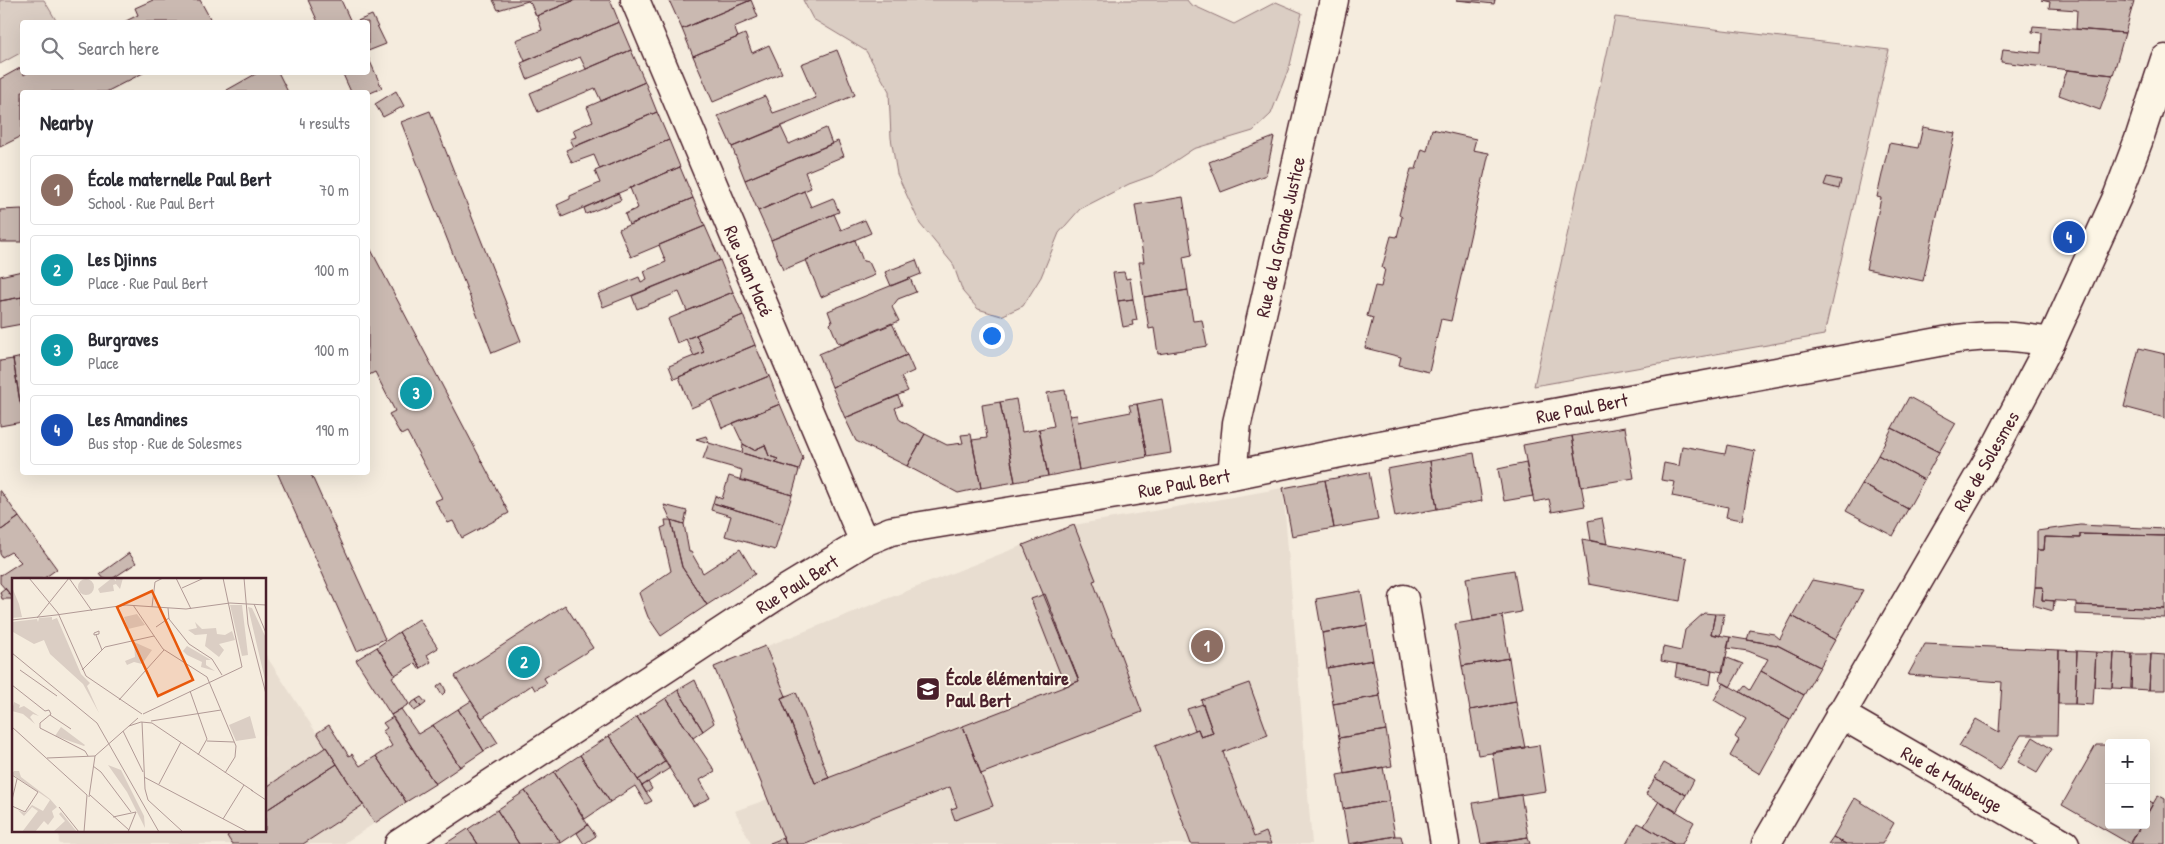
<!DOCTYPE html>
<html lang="en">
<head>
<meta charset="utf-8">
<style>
  body { margin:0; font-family:"Patrick Hand",sans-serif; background:#f2f2f3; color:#2b2b33 }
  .controls { position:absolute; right:15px; bottom:15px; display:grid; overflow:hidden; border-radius:5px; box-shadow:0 5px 20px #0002 }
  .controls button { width:45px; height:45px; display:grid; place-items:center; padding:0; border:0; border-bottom:1px solid #e1e1e2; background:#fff; color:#2b2b33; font:25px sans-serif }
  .you { position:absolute; left:991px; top:335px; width:18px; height:18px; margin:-12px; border:4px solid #fff; border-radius:50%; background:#1a73e8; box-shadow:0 0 0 8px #1a73e833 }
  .badge { display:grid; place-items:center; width:32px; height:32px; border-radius:50%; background:#ea580c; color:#fff; font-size:16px; font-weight:700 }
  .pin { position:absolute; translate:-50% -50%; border:2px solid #fff; box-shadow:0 1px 5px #0006 }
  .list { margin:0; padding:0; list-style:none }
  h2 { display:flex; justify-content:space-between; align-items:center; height:65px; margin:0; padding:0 20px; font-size:21px }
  h2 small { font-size:16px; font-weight:400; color:#7c7c81 }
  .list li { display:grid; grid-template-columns:32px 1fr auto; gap:15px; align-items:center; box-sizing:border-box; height:70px; margin:0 10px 10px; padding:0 10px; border:1px solid #e1e1e2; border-radius:5px }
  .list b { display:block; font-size:19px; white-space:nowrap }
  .list p { margin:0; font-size:16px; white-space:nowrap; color:#7c7c81 }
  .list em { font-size:16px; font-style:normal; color:#7c7c81 }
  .icon { flex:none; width:28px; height:28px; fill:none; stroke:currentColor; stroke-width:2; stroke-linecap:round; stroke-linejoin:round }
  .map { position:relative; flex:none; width:2165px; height:844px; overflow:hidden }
  .search { position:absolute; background:#fff; box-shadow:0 5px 20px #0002; left:20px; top:20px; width:350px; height:55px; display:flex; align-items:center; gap:12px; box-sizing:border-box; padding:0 18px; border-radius:5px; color:#7c7c81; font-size:19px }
  .panel { position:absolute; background:#fff; box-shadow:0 5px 20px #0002; left:20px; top:90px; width:350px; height:385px; border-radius:5px }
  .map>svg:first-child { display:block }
  .built { fill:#e8ddd0 }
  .green { fill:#dbcec4; stroke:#927678 }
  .building { fill:#cab9b1; stroke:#4a1f2b }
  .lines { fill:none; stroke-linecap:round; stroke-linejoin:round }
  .minor-casing { stroke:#4a1f2b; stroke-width:31 }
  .secondary-casing { stroke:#4a1f2b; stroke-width:31 }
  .minor { stroke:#fcf5e5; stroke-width:28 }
  .secondary { stroke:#fcf5e5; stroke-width:28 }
  .labels { text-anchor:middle; stroke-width:4; stroke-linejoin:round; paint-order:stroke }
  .street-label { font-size:19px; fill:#4a1f2b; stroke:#fcf5e5 }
  .poi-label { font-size:19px; font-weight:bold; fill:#4a1f2b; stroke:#fcf5e5; text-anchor:start }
  .inset-road { fill:none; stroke:#b19a96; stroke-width:1 }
  .view { fill:#e8590c; fill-opacity:0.15; stroke:#e8590c; stroke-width:2.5 }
  .inset-edge { fill:none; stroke:#4a1f2b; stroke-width:2.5 }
</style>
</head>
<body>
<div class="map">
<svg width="2165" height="844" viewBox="0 0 2165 844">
  <rect width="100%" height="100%" fill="#f5ecde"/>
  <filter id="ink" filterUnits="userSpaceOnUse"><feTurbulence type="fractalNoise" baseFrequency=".02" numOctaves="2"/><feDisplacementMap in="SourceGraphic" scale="10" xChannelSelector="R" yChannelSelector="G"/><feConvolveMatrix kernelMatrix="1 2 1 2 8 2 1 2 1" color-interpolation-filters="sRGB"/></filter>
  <g filter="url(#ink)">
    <path class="built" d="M1283 488 1312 844H751L735 811 768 799 714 667 1074 525Z
      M265 654 375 823 343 844H59V830H265Z"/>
    <path class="green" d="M0 0H44L57 22H22V52L0 64Z
      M803 0H1187L1190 4 1234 24 1276 2 1302 13 1290 65 1271 114 1253 131 1193 149 1154 175 1129 184 1080 209 1059 233 1041 277 1023 306 1001 316 978 309 963 292 953 264 920 224 897 174 891 138 889 91 866 51 813 19Z
      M1615 17 1889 50 1824 335 1534 386Z"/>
    <path class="building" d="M153 0H200L212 22H124L138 15 135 8Z
      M308 0H341L351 22H318Z
      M493 0H575L536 16 531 4 528 1 498 10Z
      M575 0H610L619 22 525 61 516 40 542 30 537 16Z
      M669 0H751L682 29Z
      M751 0 758 17 734 27 738 37 693 56 682 29Z
      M1456 0H1495L1494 4Z
      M2041 0H2121L2134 1 2125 33 2076 29 2077 10 2049 8 2050 2Z
      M372 15 386 44 368 51V22H355Z
      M619 22 631 50 586 69 580 57 527 79 521 63Z
      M2033 26 2125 33 2113 75 2001 62 2003 49 2041 53 2042 33 2032 32Z
      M745 34 752 53 769 45 782 73 713 102 693 56Z
      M631 50 645 82 601 101 595 88 538 112 530 93Z
      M837 50 855 95 732 147 718 116 765 96 773 113 816 98 801 64Z
      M368 57 382 88 368 94 351 92 342 72H368Z
      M20 68 24 75 28 72H145L106 92H22V136L0 147V79Z
      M2067 70 2113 75 2100 110 2059 95Z
      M259 72H278L288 92H228L227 90Z
      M645 82 657 112 574 147 570 139 576 137 573 130 593 121 587 107Z
      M396 91 404 106 383 117 375 104Z
      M430 111 521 341 492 353 401 122Z
      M657 112 669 140 600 169 594 155 572 163 566 150Z
      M781 127 789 144 826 128 832 144 745 180 732 147Z
      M1923 127 1955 133 1923 281 1866 269 1881 198 1877 197 1889 143 1918 148Z
      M1432 129 1476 139 1473 150 1489 153 1451 321 1441 319 1429 372 1399 365 1401 357 1365 348 1373 318 1367 316 1375 286 1381 287 1385 269 1382 268 1391 236 1397 237 1402 217 1399 215 1411 169H1416L1422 149 1427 151Z
      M1274 137 1266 175 1221 192 1209 162Z
      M669 140 680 167 562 217 557 205 570 199V196L600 183 595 171Z
      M838 141 844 156 805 172 811 188 758 211 745 180Z
      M680 167 693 198 629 225 625 214 638 208 630 188Z
      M1827 177 1841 180 1839 189 1824 185Z
      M804 191 811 207 833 198 839 212 771 240 758 211Z
      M618 193 621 200 586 214 584 208Z
      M1183 197 1192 255 1183 257 1188 290 1144 297 1139 262H1144L1135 205Z
      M693 198 705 226 631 257 619 229Z
      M22 209V242H0V210Z
      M834 214 841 230 865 220 871 233 783 270 771 240Z
      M705 226 720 260 603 307 598 294 639 277 641 282 647 279 644 271 666 262 659 245Z
      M855 240 863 261 869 262 875 275 821 297 806 260Z
      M368 244 509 513 462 538 453 521 448 523 435 501 442 498 407 432 401 435 389 414 395 411 375 372 369 375 368 372Z
      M720 260 733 292 687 311 679 292 637 309 632 296Z
      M916 260 921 274 891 286 885 272Z
      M22 271V297L0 301V276Z
      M1124 272 1126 279 1130 278 1133 299 1118 301 1113 273Z
      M910 278 916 292 898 299 892 307 899 321 842 345 840 342 838 343 830 324 832 322 828 311Z
      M1188 290 1193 321 1202 320 1207 346 1158 354 1154 328 1149 329 1144 297Z
      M733 292 743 315 677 343 668 319Z
      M22 297V324L0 328V301Z
      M1133 299 1137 320 1132 321 1133 325 1123 327 1118 301Z
      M743 315 755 345 674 379 669 366 704 352 696 335Z
      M892 323 907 355 832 387 819 354Z
      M696 335 704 352 694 356 686 339Z
      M755 345 769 376 691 408 679 377Z
      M2139 348 2165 354V418L2124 407Z
      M907 355 914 371 901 377 908 391 845 418 832 387Z
      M22 357V406L20 402 13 359Z
      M13 359 20 402 22 406V422L0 426V361Z
      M769 376 780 404 722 428 711 400Z
      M1065 390 1079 470 1048 476 1039 429 1054 426 1047 393Z
      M898 396 902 405 895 408 900 420 925 434 907 466 856 441 845 418Z
      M1909 397 1956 423 1939 452 1892 428Z
      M1016 399 1022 432 1039 429 1048 476 1015 482 1000 402Z
      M1162 399 1171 453 1147 457 1137 404Z
      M1000 402 1015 482 981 488 972 440 987 438 982 405Z
      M780 404 803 458 799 470 776 463 778 459 769 456 765 445 754 450 743 444 733 423Z
      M1137 404 1147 457 1079 470 1070 416 1077 415 1078 422 1131 412 1129 405Z
      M1625 427 1634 478 1581 487 1572 436Z
      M1892 428 1939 452 1924 480 1878 455Z
      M925 434 947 445 963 443 961 435 971 434 981 488 958 493 907 466Z
      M706 436 709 443 696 439Z
      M1572 436 1585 506 1552 512 1549 499 1534 502 1523 445Z
      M709 443 799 470 792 495 740 480 742 470 703 459Z
      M743 444 754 450 765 445 769 456 778 459 776 463 742 453Z
      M1727 445 1755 451 1742 520 1726 517 1728 507 1672 496 1675 482 1661 480 1664 463 1679 466 1682 446 1725 454Z
      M1474 453 1482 501 1437 509 1430 461Z
      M1878 455 1924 480 1908 509 1862 484Z
      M1430 461 1437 509 1395 517 1387 469Z
      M1526 463 1533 496 1504 501 1498 469Z
      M277 472H310L385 639 357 651Z
      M1369 472 1378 520 1334 528 1325 480Z
      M729 476 792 495 783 524 713 503 715 496 722 499Z
      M1325 480 1334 528 1292 536 1283 488Z
      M1862 484 1908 509 1893 536 1846 511Z
      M0 490 19 517 0 531Z
      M713 503 783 524 775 550 725 536 731 516 711 510Z
      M664 505 687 511 684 524 671 520Z
      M19 517 57 569 43 579H14V599L0 583V574L1 575 21 562 11 552 2 557 0 554V531Z
      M1602 518 1607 544 1591 541 1588 521Z
      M665 520H671L682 567 707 605 661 636 648 617 639 593 671 571 661 528 666 526Z
      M671 520 684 524 689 552H691L703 573 740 549 755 574 707 605 682 567Z
      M1074 525 1096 580 1093 581 1142 712 981 774 963 726 1079 681 1023 545Z
      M2080 525 2165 529V536L2080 534V538L2045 537 2044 550H2037V531Z
      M2080 534 2165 536V609L2076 605V602L2042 600 2043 587H2035L2037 550H2044L2045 537 2080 538Z
      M1582 539 1687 558 1680 601 1589 584Z
      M129 553 136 563 112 579H104L100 574Z
      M1514 570 1521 612 1473 621 1466 578Z
      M1812 580 1863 590 1835 640 1792 616Z
      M2035 587H2043L2042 600 2054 601 2053 611 2033 605Z
      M5 588 14 599H2L0 592Z
      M1361 591 1367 625 1322 633 1316 599Z
      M1045 594 1079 681 1065 686 1031 599Z
      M565 605 593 648 544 678 547 683 535 690 532 685 482 718 455 676Z
      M2076 605 2165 609V618L2076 614Z
      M1704 613 1715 614 1711 634 1730 637 1723 672 1661 661 1663 647 1681 651 1685 630Z
      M1715 614H1724L1720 636 1711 634Z
      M1502 616 1509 658 1462 666 1455 624Z
      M1792 616 1835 640 1820 667 1777 645 1747 640 1750 630 1774 634 1780 639Z
      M419 619 438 648 427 655 431 662 421 668 399 632Z
      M1367 625 1373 660 1327 668 1322 633Z
      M399 632 421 668 419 669 415 663 395 675 377 647Z
      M1730 637 1777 645 1820 667 1804 695 1761 671 1768 659 1748 651 1727 648Z
      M1925 644 2059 650 2057 735H2021L2000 770 1959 746 1976 719 1999 732 2002 682 1908 675Z
      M765 646 786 696 781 698 815 783 963 726 993 806 955 820 951 809 957 807 950 787 803 844H786L714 667Z
      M377 647 395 675 392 677 409 704 391 715 356 660Z
      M2059 650 2077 651 2075 704H2058Z
      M2077 651 2096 652 2093 705 2075 704Z
      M2096 652 2114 653 2112 688 2094 687Z
      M2114 653 2132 654 2131 689 2112 688Z
      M2132 654H2151L2149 690 2131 689Z
      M2151 654 2165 655V690H2149Z
      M1725 657 1743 664 1730 687 1720 681Z
      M1509 658 1516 702 1470 710 1462 666Z
      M1373 660 1380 696 1333 704 1327 668Z
      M1677 664 1712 670 1710 685 1675 677Z
      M1761 671 1804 695 1790 720 1740 692 1745 686 1750 690Z
      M695 680 714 723 703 731 678 690Z
      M442 683 446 691 442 695 437 687Z
      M1249 683 1268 735 1223 752 1254 837 1266 832 1271 844H1191L1155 746 1198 729 1201 737 1213 733 1201 700Z
      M1724 683 1790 720 1760 774 1730 756 1739 740 1735 737 1746 719 1714 700Z
      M678 690 703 731 693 738 666 698Z
      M796 692 829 778 815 783 781 698Z
      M1380 696 1386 730 1339 738 1333 704Z
      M421 697 426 703 421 707 416 700Z
      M666 698 715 771 700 780 710 798 693 806 637 717Z
      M416 700 421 707 414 711 410 704Z
      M471 701 498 743 484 751 458 709Z
      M1516 702 1525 748 1478 755 1470 710Z
      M1203 704 1213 733 1201 737 1198 729 1195 730 1187 709Z
      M401 709 418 734 433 725 460 767 435 784 391 715Z
      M458 709 484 751 460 767 433 725Z
      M393 717 435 784 406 802 376 756 392 746 383 731 387 728 383 723Z
      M637 717 666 761 638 780 609 736Z
      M329 725 349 756 352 754 360 766 376 756 406 802 375 823 317 733Z
      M1386 730 1392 766 1345 774 1339 738Z
      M609 736 652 801 646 804 635 786 610 802 580 755Z
      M2033 737 2052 749 2037 773 2018 762Z
      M1539 745 1546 791 1499 798 1492 752Z
      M2096 745H2109V825H2141L2130 844 2062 805Z
      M326 747 337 764 265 811V788Z
      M580 755 610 802 585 819 554 772Z
      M666 761 670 768 642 786 638 780Z
      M1664 763 1694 780 1686 795 1655 778Z
      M337 764 363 805 303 844H232L227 836 235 830H265V811Z
      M1383 767 1389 801 1343 809 1337 775Z
      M554 772 588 825 561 843 525 791Z
      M1655 778 1686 795 1676 812 1646 794Z
      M648 782 652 789 646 793 642 786Z
      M525 791 561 843 519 844 497 810Z
      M1521 795 1528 837 1481 844 1473 803Z
      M2158 795 2165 799V844H2131L2141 825H2146V816Z
      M1855 798 1894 823 1882 844H1846L1833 837Z
      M2146 799 2153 803 2146 816Z
      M1389 801 1395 836 1349 844 1343 809Z
      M1659 801 1694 822 1682 844H1674L1644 826Z
      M497 810 519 844H478L468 829Z
      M1638 823 1644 826 1674 844H1626Z
      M588 825 596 836 584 844 577 833Z
      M468 829 478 844H445Z
      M1395 836H1401L1403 844H1354Z
      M1528 837 1530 844H1487Z
      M1833 837 1846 844H1828Z
      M783 838 786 844H770V843Z"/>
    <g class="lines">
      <defs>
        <path id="minor" d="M635 0 864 542
          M1232 475 1237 423 1334 0
          M1404 599 1445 844
          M1840 714 2065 844
          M399 844 785 590 864 542 891 531 1232 475 1375 446 1944 341C1985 334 2010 335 2051 342"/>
        <path id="secondary" d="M1766 844 1998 443 2051 342 2118 195 2139 139 2165 59"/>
      </defs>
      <use href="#minor" class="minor-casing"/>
      <use href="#secondary" class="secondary-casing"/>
      <use href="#minor" class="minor"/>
      <use href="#secondary" class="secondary"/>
    </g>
  </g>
  <defs>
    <symbol id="school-square" viewBox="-11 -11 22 22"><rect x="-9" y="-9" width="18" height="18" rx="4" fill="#4a1f2b" stroke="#fcf5e5"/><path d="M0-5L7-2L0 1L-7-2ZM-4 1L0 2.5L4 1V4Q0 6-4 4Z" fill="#fff"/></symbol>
  </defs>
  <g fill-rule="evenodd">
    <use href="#school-square" x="914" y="675" width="28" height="28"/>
  </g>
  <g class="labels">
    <g class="street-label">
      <text transform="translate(1280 237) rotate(-77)" y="7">Rue de la Grande Justice</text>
      <text transform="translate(749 271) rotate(67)" y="7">Rue Jean Macé</text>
      <text transform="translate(1582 408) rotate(-11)" y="7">Rue Paul Bert</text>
      <text transform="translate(1986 461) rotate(-60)" y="7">Rue de Solesmes</text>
      <text transform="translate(1184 483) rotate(-10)" y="7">Rue Paul Bert</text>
      <text transform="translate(797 584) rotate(-32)" y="7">Rue Paul Bert</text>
      <text transform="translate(1952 779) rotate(30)" y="7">Rue de Maubeuge</text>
    </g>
    <g class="poi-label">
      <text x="946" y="685">École élémentaire<tspan x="946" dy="22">Paul Bert</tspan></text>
    </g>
  </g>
  <g transform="translate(12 578)">
    <rect width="254" height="254" fill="#f5ecde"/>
    <path d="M100 0 104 3V0H111L108 11 104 6 101 7 102 13 88 15 86 11ZM66 9a8 8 0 1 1 16 0a8 8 0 1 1-16 0ZM0 9 7 26 10 39 0 40ZM218 27H230L236 77 230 78ZM236 29 240 30 254 60V106ZM125 36 133 47 116 51 112 39ZM40 39V42L45 40 69 96 78 105 75 108 87 135 71 106 38 76 32 62 22 66 1 54 0 44 25 41 26 44 27 40ZM183 44 190 51 204 50 205 56 213 57 220 53 223 62 207 66 212 72 207 79 193 68 195 56 183 57 176 52 185 50ZM122 64 140 72 130 86 122 84 115 87 113 83 123 79ZM175 68 199 82H194V87L203 93 189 89 190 84 175 77 171 73ZM2 124 8 127 7 130 12 128 27 138 21 136 18 139 23 146 11 136 0 133ZM238 138 244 160 224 163 217 147ZM49 149 73 167 72 168 43 158ZM96 187 109 192 132 238 133 250 115 214ZM2 193H7L9 199 38 221 45 229 40 233 42 239 36 247 32 243 23 254H10L26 233 20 229 12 238 6 232 13 235 20 227 31 233 38 222 0 196ZM49 234 65 254H41L53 243 47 236Z" fill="#dbcec4"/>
    <path class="inset-road" d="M17 0 46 35 74 98 130 136M164 0 179 31M232 0 236 46 254 116M170 10 192 0M242 26 254 55M121 27 151 71 195 99 224 168 223 179 213 195M140 29 143 4 151 0M156 30 157 41 177 66 200 81 210 97M44 37 114 27 174 31 218 25 254 27M25 40 57 0 80 33M0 42 44 37M144 49 157 40M87 53V56L82 57V55ZM84 57 90 72M0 75 85 145 147 254M8 92 45 118M70 92 93 69 142 58M0 107 33 133M178 113 195 161 186 177M107 122 152 72M33 133 37 132 39 136 28 145V150L73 173 76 178M131 136 230 89 211 0M38 137 59 151M139 143 209 132M130 144 133 211 136 222 171 254M117 148 129 144 140 145 241 213M0 149 75 217M111 153 131 194M195 163 222 164M35 180 83 178M81 188 89 194 119 234M0 197 26 214 13 234 0 228M132 199 236 254M147 206 169 164M239 212 254 222M78 217 117 252M77 219 83 178 126 140M0 222 5 201M47 229 67 254M101 239 124 234 116 254M211 241 232 207M72 254 75 217"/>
    <path class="view" d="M140 13 181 102 146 118 105 29Z"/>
    <rect width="254" height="254" class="inset-edge"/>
  </g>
</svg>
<div class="controls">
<button>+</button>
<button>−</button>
</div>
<div class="you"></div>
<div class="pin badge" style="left:1207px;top:646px;background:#8d6e63">1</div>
<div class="pin badge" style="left:524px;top:662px;background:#0f9aa8">2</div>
<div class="pin badge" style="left:416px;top:393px;background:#0f9aa8">3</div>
<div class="pin badge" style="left:2069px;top:237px;background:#1a4fb4">4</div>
<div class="search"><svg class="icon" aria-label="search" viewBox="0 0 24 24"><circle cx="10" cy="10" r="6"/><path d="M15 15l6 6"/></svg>Search here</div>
<section class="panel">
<h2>Nearby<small>4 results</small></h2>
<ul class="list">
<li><span class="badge" style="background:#8d6e63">1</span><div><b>École maternelle Paul Bert</b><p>School · Rue Paul Bert</p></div><em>70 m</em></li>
<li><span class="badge" style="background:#0f9aa8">2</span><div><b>Les Djinns</b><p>Place · Rue Paul Bert</p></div><em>100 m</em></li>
<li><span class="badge" style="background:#0f9aa8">3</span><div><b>Burgraves</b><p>Place</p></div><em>100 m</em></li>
<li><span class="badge" style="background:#1a4fb4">4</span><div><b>Les Amandines</b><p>Bus stop · Rue de Solesmes</p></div><em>190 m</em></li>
</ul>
</section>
</div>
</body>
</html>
